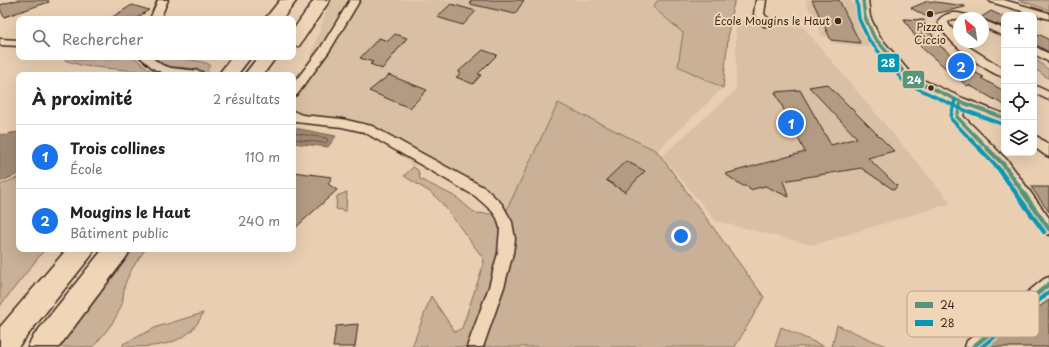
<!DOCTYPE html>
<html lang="fr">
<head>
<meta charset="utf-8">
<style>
  body { margin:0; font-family:"Playpen Sans",sans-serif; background:#f2f2f2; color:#222 }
  .controls { position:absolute; right:12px; top:12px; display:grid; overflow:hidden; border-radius:8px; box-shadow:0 4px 16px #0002 }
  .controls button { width:36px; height:36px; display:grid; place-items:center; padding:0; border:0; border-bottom:1px solid #e0e0e0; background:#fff; color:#222; font:20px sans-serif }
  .compass { position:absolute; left:953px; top:12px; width:36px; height:36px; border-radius:50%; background:#fff; box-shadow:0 4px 16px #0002; rotate:330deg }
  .you { position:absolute; left:681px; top:236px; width:14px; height:14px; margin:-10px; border:3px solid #fff; border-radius:50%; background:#1a73e8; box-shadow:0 0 0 6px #1a73e833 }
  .badge { display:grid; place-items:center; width:26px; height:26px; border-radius:50%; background:#1a73e8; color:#fff; font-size:13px; font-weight:700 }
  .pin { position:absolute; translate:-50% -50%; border:2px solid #fff; box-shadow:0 1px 4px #0006 }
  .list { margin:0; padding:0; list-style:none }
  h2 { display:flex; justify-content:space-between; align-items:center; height:52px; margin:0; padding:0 16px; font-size:17px }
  h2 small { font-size:13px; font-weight:400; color:#767676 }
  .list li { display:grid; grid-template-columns:26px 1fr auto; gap:12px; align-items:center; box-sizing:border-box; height:64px; padding:0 16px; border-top:1px solid #e0e0e0 }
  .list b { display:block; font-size:15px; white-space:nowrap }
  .list p { margin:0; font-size:13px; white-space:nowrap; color:#767676 }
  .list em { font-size:13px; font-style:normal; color:#767676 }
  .icon { flex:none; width:22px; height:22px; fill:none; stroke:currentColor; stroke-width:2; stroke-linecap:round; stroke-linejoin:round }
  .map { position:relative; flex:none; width:1049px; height:347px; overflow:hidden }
  .search { position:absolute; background:#fff; box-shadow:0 4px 16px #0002; left:16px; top:16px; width:280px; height:44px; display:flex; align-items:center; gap:10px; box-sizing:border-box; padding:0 14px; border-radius:8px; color:#767676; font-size:15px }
  .panel { position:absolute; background:#fff; box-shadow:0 4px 16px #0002; left:16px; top:72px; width:280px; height:180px; border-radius:8px }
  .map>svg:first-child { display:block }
  .built { fill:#d9bfa3 }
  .green { fill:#c9b096; stroke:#826d5a }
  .water { fill:#9f8973; stroke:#776351 }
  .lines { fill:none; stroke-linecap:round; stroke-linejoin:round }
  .shore { stroke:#635040; stroke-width:1 }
  .building { fill:#b39b83; stroke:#3b2a1e }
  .street-tunnel { stroke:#c6ad94; stroke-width:11; stroke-dasharray:11 5.5; stroke-linecap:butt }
  .street-casing { stroke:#3b2a1e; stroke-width:3 }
  .highway-casing { stroke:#3b2a1e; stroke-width:3 }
  .street { fill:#f0d5b7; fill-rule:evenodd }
  .highway { fill:#f0d5b7; fill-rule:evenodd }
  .bus-1-far1-casing { stroke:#f0d5b7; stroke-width:6 }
  .bus-1-casing { stroke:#f0d5b7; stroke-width:8 }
  .bus-2-far1-casing { stroke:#f0d5b7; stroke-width:6 }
  .bus-2-casing { stroke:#f0d5b7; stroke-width:8 }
  .bus-1-far1 { stroke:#579479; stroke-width:3.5 }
  .bus-1 { stroke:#579479; stroke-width:4.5 }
  .bus-2-far1 { stroke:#0996b4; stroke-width:3.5 }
  .bus-2 { stroke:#0996b4; stroke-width:4.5 }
  .poi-dot { fill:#3b2a1e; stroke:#f0d5b7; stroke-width:1.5 }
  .labels { text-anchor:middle; stroke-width:4; stroke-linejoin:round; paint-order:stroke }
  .far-poi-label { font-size:11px; fill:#3b2a1e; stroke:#f0d5b7; text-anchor:end }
  .key { fill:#f0d5b7; stroke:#baa289; stroke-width:1 }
  .key-label { font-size:11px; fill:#3b2a1e }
  .line-badge { stroke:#f0d5b7; stroke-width:1.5 }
  .badge-label { font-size:11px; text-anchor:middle; font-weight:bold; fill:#fff }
</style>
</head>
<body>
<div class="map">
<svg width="1049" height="347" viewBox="0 0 1049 347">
  <rect width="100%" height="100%" fill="#e9ceb1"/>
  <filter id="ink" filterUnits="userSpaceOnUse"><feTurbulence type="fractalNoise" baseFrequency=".025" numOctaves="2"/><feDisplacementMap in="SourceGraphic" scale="8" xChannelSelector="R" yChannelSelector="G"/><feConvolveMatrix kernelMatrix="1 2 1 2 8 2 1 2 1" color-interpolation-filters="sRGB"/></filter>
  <g filter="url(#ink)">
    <path class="built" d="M330 0H658L653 7 683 33 678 66 723 88 657 151 558 103 507 211 489 189 425 154 413 167 403 156 371 134 348 128 299 123 293 121V84L307 68Z
      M805 0H849L857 6 870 47 831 43 828 37 822 36Z
      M736 21 803 27 951 203 813 245 716 221 662 156 736 90Z"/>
    <path class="green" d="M658 0H735L730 18 723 88 678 66 683 33 653 7Z
      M1018 0H1049V10Z
      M67 57 77 60 134 57 153 73 160 75H142L137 71 84 66 64 60Z
      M155 57C164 57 204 60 210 65L203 75H197L201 69 163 66Z
      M1034 58 1049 70V79L1034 68Z
      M558 103 657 151 764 297 735 347H412L431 296 455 332 462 328 484 263 483 258 442 203 430 192 404 176 413 167 418 170 420 179 456 197 475 213 493 214 506 211Z
      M19 177V249H45L0 306V185Z
      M347 192 346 211 336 209 337 196Z
      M134 249H146C138 259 129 272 125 284 123 292 124 301 120 309 114 323 103 335 93 347H60Z
      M203 313C189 347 154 347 123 347V344L157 327Z
      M837 325 888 347H832Z
      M781 327 825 347H775Z"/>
    <path class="water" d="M295 128 336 136 328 147 293 143V134Z
      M19 132V174L0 182V134L7 136 10 133Z"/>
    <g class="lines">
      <path class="shore" d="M293 133 326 138 328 140 325 143 293 139"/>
    </g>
    <path class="building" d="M17 0H48L49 2 4 17 0 9V5Z
      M471 0H524L515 14 470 4Z
      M812 0H839L860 43 831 40Z
      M928 1 965 6V7L925 16 911 8Z
      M451 4 476 11 463 25 437 17Z
      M132 5 149 10 135 19H109Z
      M991 11 1004 17V27L980 18Z
      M904 19 924 20 934 38 941 45H939L962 63 960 65 984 77 981 78 1004 91V105L969 85 967 86 923 49Z
      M395 34 407 38 382 69 370 64 373 62 360 58 379 38 388 41Z
      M1041 35 1049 40V52L1034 44V36Z
      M483 50 497 55 478 74 481 75 473 84 456 77 461 73 458 72Z
      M389 75 404 81 427 90 410 108 369 91Z
      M827 84 894 151 868 158 897 186 894 190 861 168 783 181 789 197 765 186 750 190 747 186H743L725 174 805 152 775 92 800 90 831 145 857 138 809 87Z
      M626 161 645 171 625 192 606 180Z
      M293 172 332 177 328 184 337 190 293 230Z
      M1031 187H1049V212Z
      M1049 300V347H987L1014 325Z
      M358 324 355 347H333L336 326Z"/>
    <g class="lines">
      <path class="street-tunnel" d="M198 74 213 75"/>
      <defs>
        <path id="street" d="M158 0H168L160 19H150Z
          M350 0H360L330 50 297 95 293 96V84L320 49Z
          M756 0H766L764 14 773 24 772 26H764L754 14Z
          M858 0H868L870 17 879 36 912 75 965 99 1004 114V122L965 108 963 116 1008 161 1049 218V235L1044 233 998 167 953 120 951 117 955 104 904 79 869 37 860 17Z
          M989 0H1004L1049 13V19L991 2Z
          M952 13H958L971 16 973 18 953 19 948 22 949 25 959 36V42H964L969 47 1004 69V77C987 73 941 38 938 21 942 16 946 14 952 13Z
          M983 20 1004 29V36L983 27Z
          M0 39 19 40V46L0 45Z
          M1034 46 1049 54V62L1034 54Z
          M140 57H151L162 65 171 68 198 71 202 72 203 74H166L154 69Z
          M1034 85 1049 92V100L1034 93Z
          M293 111 302 115 342 119 372 126 485 188 502 204 512 222 515 239 513 253 504 287 483 347H467L489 287 498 253 500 228 497 218 492 211 475 196 364 132 342 127 295 122 293 121Z
          M1034 136 1038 137 1049 145V157L1045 155 1034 147Z
          M1049 277V293L985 347H965L967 341 1044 279Z"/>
        <path id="highway" d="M280 0H297L282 19H265Z
          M314 0H330L299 46 293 47V30Z
          M232 57H251L237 75H218Z
          M258 57H276L263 75H244Z
          M67 249H94L91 256 18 347H0V327Z
          M103 249H130L127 256 59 347H28L32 338Z"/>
      </defs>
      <use href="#street" class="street-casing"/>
      <use href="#highway" class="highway-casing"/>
      <use href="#street" class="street"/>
      <use href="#highway" class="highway"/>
      <defs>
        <path id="bus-1-far1" d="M863 0 865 17 874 37 908 77 961 102 1004 118
          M961 102 957 117 989 150"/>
        <path id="bus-1" d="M988 149 1003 164 1049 229
          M973 347 1049 284"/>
        <path id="bus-2-far1" d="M857 1 859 19 869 40 904 82 959 108 1002 124
          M955 100 951 116 952 120 981 150"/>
        <path id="bus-2" d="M980 149 998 168 1044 232
          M982 347 1049 292"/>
      </defs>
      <use href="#bus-1-far1" class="bus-1-far1-casing"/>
      <use href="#bus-1" class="bus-1-casing"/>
      <use href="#bus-2-far1" class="bus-2-far1-casing"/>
      <use href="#bus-2" class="bus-2-casing"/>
      <use href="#bus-1-far1" class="bus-1-far1"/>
      <use href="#bus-1" class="bus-1"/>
      <use href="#bus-2-far1" class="bus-2-far1"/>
      <use href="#bus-2" class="bus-2"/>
    </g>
  </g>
  <g class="poi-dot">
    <circle cx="930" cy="14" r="4"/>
    <circle cx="838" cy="21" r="4"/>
    <circle cx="931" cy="88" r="3.5"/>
  </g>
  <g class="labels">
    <g class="far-poi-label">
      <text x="830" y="25">École Mougins le Haut</text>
      <text x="930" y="31" text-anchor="middle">Pizza<tspan x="930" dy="13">Ciccio</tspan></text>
    </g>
  </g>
  <rect x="907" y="291" width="132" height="46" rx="6" class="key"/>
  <rect x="915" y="302" width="18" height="6" fill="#579479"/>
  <rect x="915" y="320" width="18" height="6" fill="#0996b4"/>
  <g class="key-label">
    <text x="940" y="309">24</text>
    <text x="940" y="327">28</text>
  </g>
  <g class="line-badge">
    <rect x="877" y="53" width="23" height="20" rx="4" fill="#0996b4"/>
    <rect x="902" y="70" width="23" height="19" rx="4" fill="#579479"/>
  </g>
  <g class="badge-label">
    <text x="888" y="67">28</text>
    <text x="914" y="84">24</text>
  </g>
</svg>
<div class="controls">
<button>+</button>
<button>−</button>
<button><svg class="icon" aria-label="locate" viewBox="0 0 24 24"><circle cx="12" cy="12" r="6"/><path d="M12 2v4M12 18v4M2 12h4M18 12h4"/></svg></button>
<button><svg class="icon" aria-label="layers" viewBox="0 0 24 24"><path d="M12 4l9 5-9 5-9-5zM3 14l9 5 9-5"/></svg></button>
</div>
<svg class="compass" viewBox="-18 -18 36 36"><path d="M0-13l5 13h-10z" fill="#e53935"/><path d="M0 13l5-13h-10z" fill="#767676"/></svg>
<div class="you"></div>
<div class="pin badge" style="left:791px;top:123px">1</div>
<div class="pin badge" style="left:961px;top:66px">2</div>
<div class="search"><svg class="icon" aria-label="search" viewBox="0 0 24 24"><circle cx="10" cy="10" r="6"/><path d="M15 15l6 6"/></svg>Rechercher</div>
<section class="panel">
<h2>À proximité<small>2 résultats</small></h2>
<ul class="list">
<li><span class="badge">1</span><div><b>Trois collines</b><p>École</p></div><em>110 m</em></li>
<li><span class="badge">2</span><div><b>Mougins le Haut</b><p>Bâtiment public</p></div><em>240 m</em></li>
</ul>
</section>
</div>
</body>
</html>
